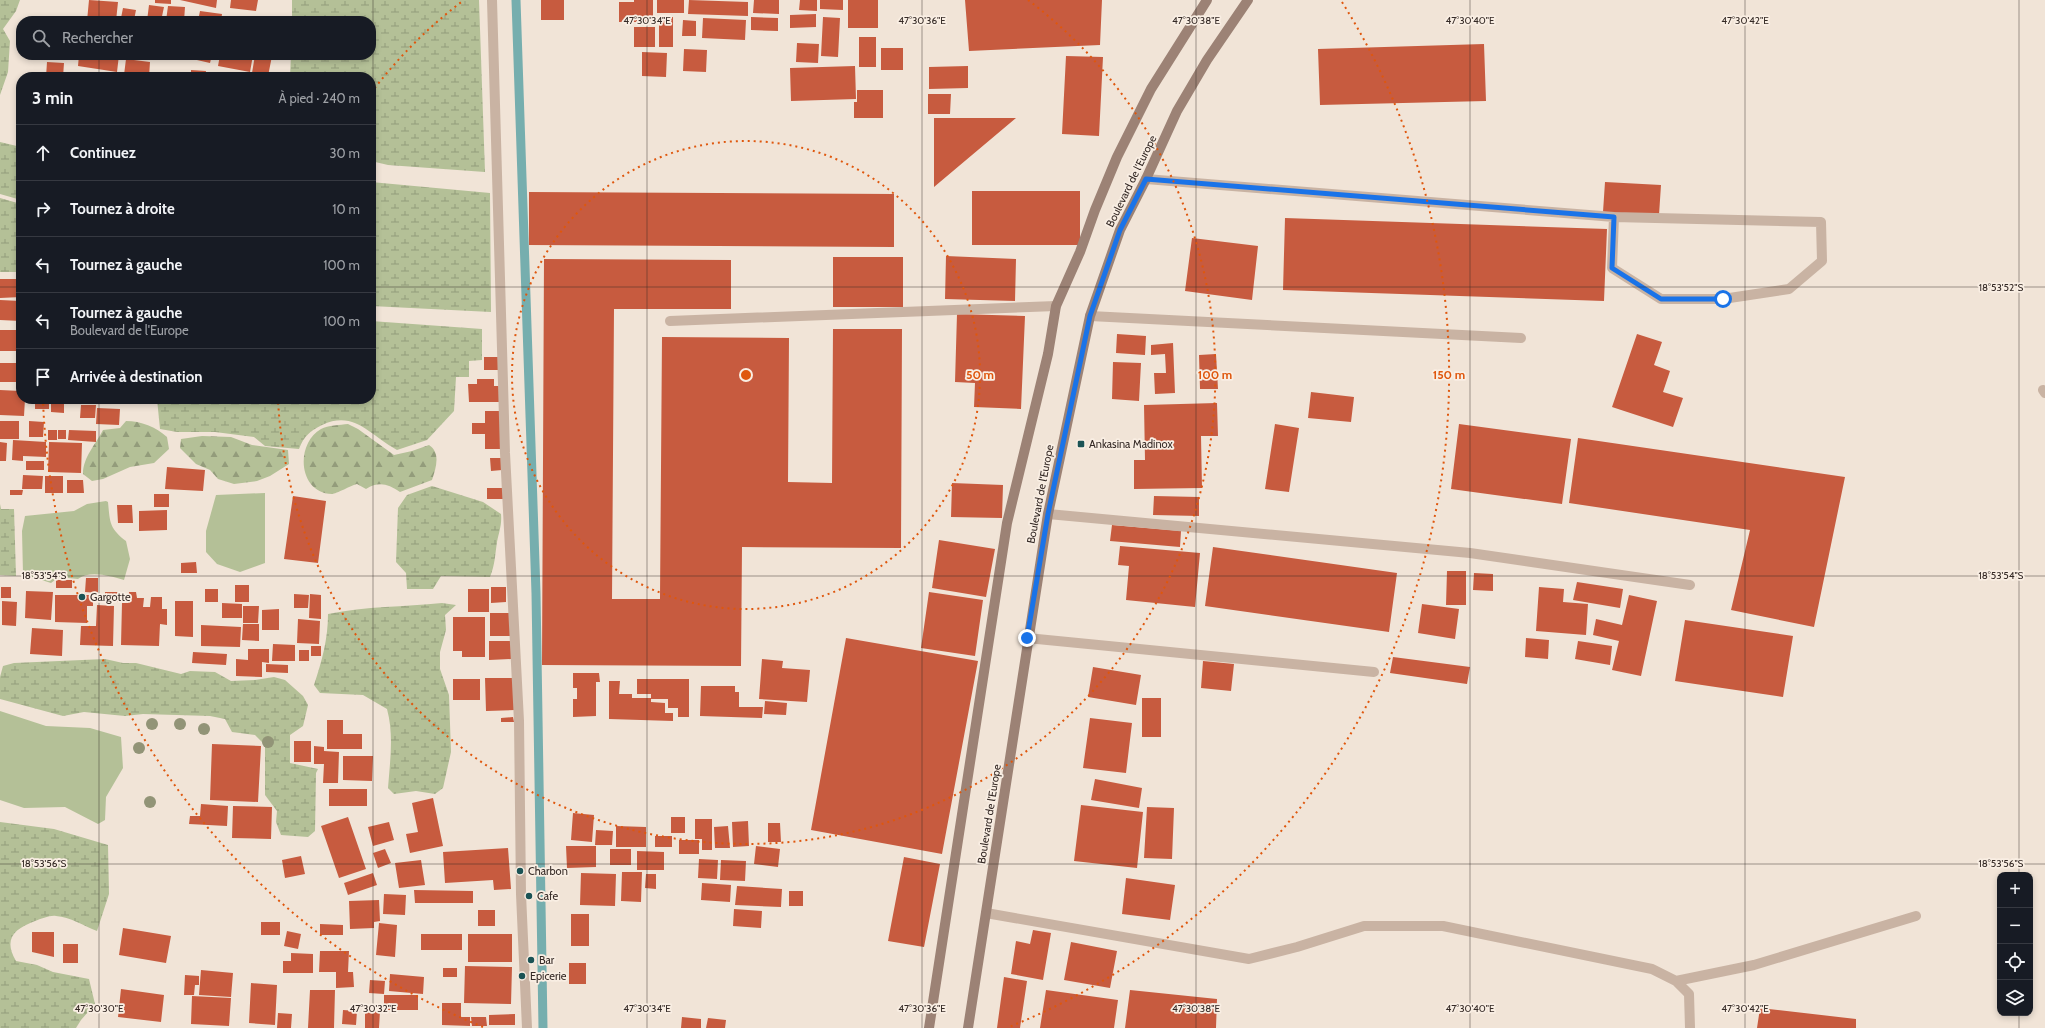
<!DOCTYPE html>
<html lang="fr">
<head>
<meta charset="utf-8">
<style>
  body { margin:0; font-family:Cabin,sans-serif; background:#242831; color:#f1f3f6 }
  .controls { position:absolute; right:12px; bottom:12px; display:grid; overflow:hidden; border-radius:8px; box-shadow:0 2px 6px #0003 }
  .controls button { width:36px; height:36px; display:grid; place-items:center; padding:0; border:0; border-bottom:1px solid #363941; background:#171b24; color:#f1f3f6; font:20px sans-serif }
  .stop { position:absolute; width:12px; height:12px; margin:-9px; border:3px solid #1a73e8; border-radius:50%; background:#fff }
  .stop.end { background:#1a73e8; border-color:#fff; box-shadow:0 1px 4px #0008 }
  .list { margin:0; padding:0; list-style:none }
  h2 { display:flex; justify-content:space-between; align-items:center; height:52px; margin:0; padding:0 16px; font-size:17px }
  h2 small { font-size:13px; font-weight:400; color:#9ea1a6 }
  .list li { display:grid; grid-template-columns:26px 1fr auto; gap:12px; align-items:center; box-sizing:border-box; height:56px; padding:0 16px; border-top:1px solid #363941 }
  .list b { display:block; font-size:15px; white-space:nowrap }
  .list p { margin:0; font-size:13px; white-space:nowrap; color:#9ea1a6 }
  .list em { font-size:13px; font-style:normal; color:#9ea1a6 }
  .icon { flex:none; width:22px; height:22px; fill:none; stroke:currentColor; stroke-width:2; stroke-linecap:round; stroke-linejoin:round }
  .map { position:relative; flex:none; width:2045px; height:1028px; overflow:hidden }
  .search { position:absolute; background:#171b24; box-shadow:0 2px 6px #0003; left:16px; top:16px; width:360px; height:44px; display:flex; align-items:center; gap:10px; box-sizing:border-box; padding:0 14px; border-radius:16px; color:#9ea1a6; font-size:15px }
  .panel { position:absolute; background:#171b24; box-shadow:0 2px 6px #0003; left:16px; top:72px; width:360px; height:332px; border-radius:16px }
  .map>svg:first-child { display:block }
  .grass { fill:#b4c097 }
  .forest { fill:url(#forest-firs) }
  .wetland { fill:url(#wetland-marsh) }
  .lines { fill:none; stroke-linecap:round; stroke-linejoin:round }
  .stream { stroke:#76aeae; stroke-width:9 }
  .building { fill:#c75b3f }
  .lane { stroke:#c9b3a3; stroke-width:10 }
  .street { stroke:#c9b3a3; stroke-width:10 }
  .secondary { stroke:#9c8275; stroke-width:10 }
  .tree { fill:#929477 }
  .route { stroke:#1a73e8; stroke-width:5 }
  .ticks { fill:none; stroke:#342925; stroke-width:1; stroke-opacity:0.45 }
  .ring { fill:none; stroke:#df570d; stroke-width:2; stroke-dasharray:2 4 }
  .poi-dot { fill:#1b5355; stroke:#f9eee3; stroke-width:1.5 }
  .labels { text-anchor:middle; stroke-width:3.5; stroke-linejoin:round; paint-order:stroke }
  .street-label { font-size:11px; fill:#342925; stroke:#f9eee3 }
  .poi-label { font-size:11px; fill:#342925; stroke:#f9eee3; text-anchor:start }
  .ticks-label { font-size:10px; text-anchor:middle; fill:#342925; stroke:#f9eee3; stroke-width:3.5; stroke-linejoin:round; paint-order:stroke }
  .centre { fill:#df570d; stroke:#f9eee3; stroke-width:2 }
  .ring-label { font-size:12px; text-anchor:middle; font-weight:bold; fill:#df570d; stroke:#f9eee3; stroke-width:3.5; stroke-linejoin:round; paint-order:stroke }
</style>
</head>
<body>
<div class="map">
<svg width="2045" height="1028" viewBox="0 0 2045 1028">
  <defs>
    <pattern id="forest-firs" width="22" height="20" patternUnits="userSpaceOnUse"><rect width="22" height="20" fill="#b4c097"/><path d="M5 1l3.5 6h-7zM16 11l3.5 6h-7z" fill="#939c7b"/></pattern>
    <pattern id="wetland-marsh" width="20" height="14" patternUnits="userSpaceOnUse"><rect width="20" height="14" fill="#b4c097"/><path d="M1 5h8M5 5V1M11 12h8M15 12V8" fill="none" stroke="#939c7b"/></pattern>
  </defs>
  <rect width="100%" height="100%" fill="#f1e4d7"/>
  <path class="grass" d="M265 493V563L240 572 217 564 206 552V531L216 495Z
    M106 501 108 502C110 522 109 528 126 541L130 559 124 580C110 576 90 570 78 579L59 577 51 583 23 574 22 531 25 516 74 511 87 504Z
    M0 711 46 726 90 728 121 737 123 768 106 797 105 820 98 824 65 807 24 808 0 800Z"/>
  <path class="forest" d="M126 421C141 421 156 427 167 437L169 449 154 463 130 467 103 479 92 481 83 474C83 457 96 444 103 430L120 428Z
    M348 424 358 429 394 455 412 451 429 445C441 453 436 468 432 480L400 492C388 484 379 481 366 489L357 484C352 485 336 494 332 494 298 493 295 444 321 429 328 425 340 425 348 424Z
    M202 436 231 437 252 445 288 450 289 464 270 476 257 481 234 484 218 479 210 470 196 464 180 448 181 439Z"/>
  <path class="wetland" d="M0 0H20L16 11 3 29 10 41 8 72 0 95Z
    M292 0H479L485 172 388 165 371 161V77H290L291 55H371V21H292Z
    M0 142 21 147V200L0 194Z
    M371 182 490 193 491 312 371 306Z
    M0 198 21 204 20 272H0Z
    M371 321 482 329V360L469 361V377H456L454 411 427 440 397 450C369 435 355 410 322 425 310 431 304 436 299 449L265 446 254 437 215 432H177L160 429 157 399H371Z
    M432 486 483 502 501 514C502 525 499 532 497 542 495 555 495 565 490 577L441 576 433 589H407L406 573 396 562 398 508 407 495Z
    M0 504 1 509H14L16 576 0 575Z
    M442 603 456 605 445 615 446 630 440 652V669L449 695 451 752 443 788 435 794 416 791 394 794 388 788C390 761 394 735 387 709L363 695 320 693 314 685C322 661 328 639 328 614 366 606 404 607 442 603Z
    M105 659 123 663H136L181 674 190 671 215 672 231 681 255 680 274 677 285 680 303 696 308 705 303 726 290 735V763L318 769 316 773 315 831 308 837 281 835 276 822 277 811 265 795V745L255 735 232 732 225 719 210 716 143 714 125 716 84 712 63 716 0 699V677L3 666 14 663Z
    M0 822 54 829 108 845 109 894 97 931C84 926 70 917 56 916 50 915 41 919 35 921 14 929 3 939 16 961L37 965 53 972 89 979 95 1004 81 1020 76 1028H0Z"/>
  <g class="lines">
    <path class="stream" d="M516 0 536 593 543 1028"/>
  </g>
  <path class="building" d="M89 0 118 2 116 21H87Z
    M155 0H171V4L155 3Z
    M180 0H217L216 8Z
    M231 0H258L256 11 230 8Z
    M541 0H564V20H541Z
    M634 0H653V22H619V2H634Z
    M657 0H684V13H657Z
    M689 0 748 2V16L688 14Z
    M754 0H779V14L753 13Z
    M800 0H817V11L799 10Z
    M820 0H843V10L820 9Z
    M848 0H878V28H848Z
    M965 0H1102L1100 45 969 51Z
    M149 5 164 7 161 21H147Z
    M168 6 185 7 184 21H166Z
    M123 8 136 10 134 20 121 18Z
    M200 11 222 14 221 21H198Z
    M816 14V27L790 28V15Z
    M659 17H673V47H659Z
    M751 17 778 18V31L751 30Z
    M823 17 840 18 838 57 821 56Z
    M703 18 746 20 745 40 702 38Z
    M683 20 696 21V36H682Z
    M634 27H655V47H634Z
    M859 37H876V67H859Z
    M797 43 819 44 818 63 796 62Z
    M1484 44 1486 101 1320 105 1318 49Z
    M881 48H903V70H881Z
    M684 49 707 50 706 72 683 71Z
    M642 52 667 53 666 77 642 76Z
    M79 55H119L117 72 78 66Z
    M135 55H152V59Z
    M175 55H212L210 63Z
    M220 55H253L250 72 218 66Z
    M255 55 272 56 268 76 252 73Z
    M1066 56 1103 57 1099 136 1062 134Z
    M126 59 150 62 149 77 124 75Z
    M47 62 64 63 63 77H46Z
    M855 66 856 99 791 101 790 68Z
    M968 66V88L929 89V67Z
    M191 70 206 71 205 77H191Z
    M857 90H883V118H854V102H857Z
    M928 94H951L950 114H928Z
    M934 118H1016L934 187Z
    M1605 182 1661 185 1659 215 1603 212Z
    M972 191H1080V245H972Z
    M529 192 894 194V247L529 245Z
    M1285 218 1607 229 1604 301 1283 290Z
    M1192 238 1258 246 1252 300 1185 291Z
    M946 256 1016 259 1015 301 945 299Z
    M833 257H903V307H833Z
    M544 259 731 260V309H614L612 599H660L662 337 789 338 788 482 832 483 833 329H902L901 548 742 547 741 666 542 665Z
    M0 279H21V297L0 298Z
    M0 300 21 301V321L0 320Z
    M957 314 1025 316 1021 409 974 407 975 383 955 382Z
    M0 330H21V343H19V351H0Z
    M1117 334 1146 336 1145 355 1116 353Z
    M1637 334 1662 342 1654 365 1670 371 1663 392 1683 398 1673 427 1612 407Z
    M1173 343 1175 393 1155 394 1154 373H1166L1165 354 1151 355V345Z
    M1216 354 1218 389H1200L1199 355Z
    M484 357H500L501 370H484Z
    M1113 362 1141 363 1139 401 1112 399Z
    M0 363H21V382H0Z
    M477 379H494V386H500L501 402H469L468 384H477Z
    M0 390 21 391V399H25L24 416 0 415Z
    M1311 392 1354 397 1351 422 1308 418Z
    M35 399H49V409H35Z
    M51 399H64V413L51 412Z
    M66 399H83V404L65 403Z
    M1217 403 1218 436H1201L1202 488 1134 489V460H1145L1144 405Z
    M81 405H96L95 418H80Z
    M97 408 120 409 119 425 96 424Z
    M485 411H502V449H485V434H472V423H485Z
    M0 421H19V439H0Z
    M29 421 44 422 43 437H29Z
    M1275 424 1299 428 1289 492 1265 489Z
    M1459 424 1571 439 1562 504 1451 489Z
    M48 430H57V440H48Z
    M58 430H66V439H58Z
    M69 430 96 431V442L68 440Z
    M1578 438 1845 477 1814 627 1731 610 1750 530 1569 503Z
    M13 440 46 442V457L23 456V461L12 460Z
    M0 442 7 443 6 461H0Z
    M49 442 82 443 81 473 48 472Z
    M490 458H501L502 470 491 471Z
    M26 461H44V470H26Z
    M167 467 205 470 203 491 165 489Z
    M23 475 43 476 42 489H22Z
    M45 476H63V493H45Z
    M67 480H83L84 493H67Z
    M952 483 1003 485 1002 518 951 517Z
    M487 488H504V499H487Z
    M10 490H23L22 495H10Z
    M154 494H169V507H154Z
    M293 496 326 501 318 563 284 559Z
    M1154 496 1199 497V516L1153 515Z
    M117 505H132L133 523H118Z
    M167 510V530L139 531V511Z
    M1112 525 1181 531 1180 547 1110 541Z
    M939 540 995 549 986 597 932 588Z
    M1120 546 1200 553 1195 607 1126 600 1129 566 1118 565Z
    M1213 547 1397 573 1389 632 1205 606Z
    M196 562 197 573H181V563Z
    M1447 571H1466V605H1446Z
    M1474 573 1493 574V591L1473 590Z
    M86 578H98V593L85 592Z
    M56 580H72V588H56Z
    M1577 582 1623 589 1620 608 1573 600Z
    M235 585H249V602H235Z
    M1 587H11V598H1Z
    M491 587H506V602L491 603Z
    M1539 587 1564 589 1563 602 1588 604 1586 635 1536 631Z
    M205 589H218V602H205Z
    M468 589H489V612H468Z
    M26 591 53 592 51 620 25 618Z
    M105 592H118V602H105Z
    M129 592H136L137 598H144L143 607H150L151 597H162V609H167V625L160 624 159 646 121 645 122 603H128Z
    M929 592 983 600 975 656 921 648Z
    M294 594 309 595 308 608H294Z
    M310 594 321 595V619L309 618Z
    M55 595H93V606H87V623L55 622Z
    M1629 595 1657 601 1641 676 1612 670 1619 641 1593 635 1596 619 1622 625Z
    M2 601 17 602 16 626 2 625Z
    M175 601H193V637L175 636Z
    M222 603 242 604V618H222Z
    M1422 604 1459 609 1455 639 1418 633Z
    M97 605 114 606 113 646 80 645 81 626H96Z
    M243 606H259L258 623H243Z
    M279 609V630H262V610Z
    M490 613H510V636H490Z
    M453 617H485V657H462V651H453Z
    M298 619 320 621 319 644 297 643Z
    M1685 620 1793 636 1783 697 1675 681Z
    M243 624H259V641L242 640Z
    M201 625 241 627 240 647 201 646Z
    M32 628 63 630 62 656 30 654Z
    M846 638 978 661 942 854 811 830Z
    M1526 638 1549 640 1548 659 1525 657Z
    M489 641H511V659L489 660Z
    M1578 641 1612 646 1610 665 1575 659Z
    M273 644 295 645V661H272Z
    M311 646H321V656H311Z
    M248 649H269V663L262 662V677L236 676V659L248 660Z
    M299 650H309V661H299Z
    M193 652 227 654 226 665 192 663Z
    M1393 657 1470 667 1467 684 1390 673Z
    M762 659 783 661 782 668 810 670 807 702 759 699Z
    M1203 661 1234 664 1231 691 1201 688Z
    M266 664 288 665V673L266 672Z
    M1093 667 1141 675 1136 705 1088 697Z
    M573 673H599L600 682H596V716L573 717V699H577V688H573Z
    M485 678H514L515 710 486 711Z
    M453 679H480V700H453Z
    M637 679H689V717H678V708H668V699H651V694H637Z
    M609 681H620L619 694H632V698H651V702L665 703V713H673V721L609 719Z
    M701 686H735V692H739V707H763L762 718 700 716Z
    M1142 698H1161V737H1142Z
    M765 701 787 703 786 715 764 714Z
    M513 717 514 722H501V718Z
    M1090 718 1132 723 1126 773 1083 768Z
    M327 720H343V734H362V749H327Z
    M294 741H311V762H294Z
    M212 744 261 746 258 802 210 800Z
    M314 746 324 747V751L339 752 338 783H323L324 764H314Z
    M343 756H373L372 781 343 780Z
    M1095 779 1142 788 1139 808 1091 800Z
    M329 789H367V806H329Z
    M433 798 443 846 410 853 406 834 418 832 412 803Z
    M201 804 228 806 227 826 189 824 190 816H200Z
    M1081 805 1143 812 1137 868 1074 861Z
    M233 806 272 807 271 839 232 838Z
    M1147 807 1174 808 1172 859 1144 858Z
    M573 813 594 815 592 842 571 840Z
    M348 817 366 869 339 878 321 826Z
    M671 817H685V833H671Z
    M695 819H712V850H702V839H695Z
    M748 821 749 846 733 847 732 822Z
    M389 822 394 840 373 846 368 827Z
    M768 823H780L781 842H768Z
    M616 826 646 827V847H616Z
    M728 826 730 848H715L714 827Z
    M596 830 613 831 612 845H595Z
    M655 836H672V847H655Z
    M679 840H699V854H679Z
    M566 846H596V867L567 868Z
    M756 846 780 849 778 867 754 864Z
    M508 848 511 889 494 890 493 880 445 883 443 852Z
    M385 849 391 863 378 868 373 853Z
    M610 849H631V865H610Z
    M637 851 664 852V870H637Z
    M301 856 305 874 285 878 282 860Z
    M904 857 940 864 924 947 888 941Z
    M699 859 718 860 717 879 698 878Z
    M421 860 425 885 399 888 395 863Z
    M721 860 746 861 745 881 720 880Z
    M622 872H642L641 902 621 901Z
    M373 873 377 885 348 895 344 883Z
    M581 873 616 874 615 906 580 905Z
    M646 874H656V889L645 888Z
    M1126 878 1175 885 1170 920 1122 914Z
    M702 883 731 885 730 902 701 900Z
    M737 886 782 889 781 907 735 905Z
    M414 890 473 891V903H415Z
    M789 891H803V906H789Z
    M384 894 406 895 405 915 383 914Z
    M379 900 380 921 374 922V928L350 929 349 901Z
    M734 909 762 911 761 928 733 926Z
    M478 910H495V926H478Z
    M571 914H589V946H571Z
    M261 922H280V935H261Z
    M379 923 397 925 395 957 376 955Z
    M320 924 343 925V935H320Z
    M123 928 171 936 166 963 119 955Z
    M1033 930 1051 933 1043 980 1011 974 1016 941 1030 944Z
    M287 931 301 934 298 949 284 946Z
    M32 932H54V957L32 952Z
    M421 934H462V950H421Z
    M468 934H512V962H468Z
    M1071 942 1117 951 1110 988 1064 980Z
    M63 944H78V963H63Z
    M320 951H349L348 972H353L354 987 336 988V972H319Z
    M291 953 313 954V973H283V961H291Z
    M569 963H586V984H569Z
    M465 966 512 967 511 1004 464 1003Z
    M443 968H457V977H443Z
    M201 970 233 973 231 997 199 995Z
    M390 974 424 977 423 994 389 991Z
    M185 975 199 976V985H195L194 995H184Z
    M1004 977 1027 981 1020 1028H997Z
    M370 980 385 981 384 994 369 993Z
    M251 983 277 985 275 1025 249 1023Z
    M121 989 164 995 161 1022 118 1017Z
    M310 990H335L334 1028H308Z
    M1046 990 1118 1000 1114 1028H1040Z
    M1130 990 1217 999 1216 1028H1125Z
    M384 995H418V1010H384Z
    M192 996 231 998 229 1026 191 1024Z
    M442 1003H461V1017H470V1026L442 1025Z
    M1760 1008 1856 1019V1028H1757Z
    M343 1010 357 1011 356 1025 342 1024Z
    M365 1011H380L379 1028H365Z
    M278 1013 292 1014 291 1028H277Z
    M515 1014V1025H489V1015Z
    M471 1017H486L487 1026H472Z
    M682 1017 701 1019V1028H681Z
    M708 1018 726 1020 725 1028H706Z"/>
  <g class="lines">
    <path class="lane" d="M1146 179 1614 217 1821 222 1822 261 1789 289 1723 299H1661L1612 268 1614 217
      M1090 316 1521 338
      M670 321 1056 306
      M1048 514 1470 553 1690 585
      M1027 638 1374 672
      M986 913 1249 959 1297 947 1364 926H1443L1652 969 1676 981 1689 994 1690 1028
      M1676 981 1754 965 1916 916"/>
    <path class="street" d="M492 0 505 453 519 721 521 894 527 1028
      M2043 390 2045 393"/>
    <path class="secondary" d="M929 1028 1007 523 1048 354 1056 306 1080 252 1095 210 1117 157 1151 89 1207 0
      M968 1028 1048 514 1090 316 1120 230 1146 179 1177 111 1207 60 1248 0"/>
  </g>
  <g class="tree">
    <circle cx="152" cy="724" r="6"/>
    <circle cx="180" cy="724" r="6"/>
    <circle cx="204" cy="729" r="6"/>
    <circle cx="268" cy="742" r="6"/>
    <circle cx="139" cy="748" r="6"/>
    <circle cx="150" cy="802" r="6"/>
  </g>
  <g class="lines">
    <path class="route" d="M1027 638 1048 514 1090 316 1120 230 1146 179 1614 217 1612 268 1661 299H1723"/>
  </g>
  <path class="ticks" d="M99 0V21M373 0V1028M647 0V1028M922 0V1028M1196 0V1028M1470 0V1028M1745 0V1028M2019 0V875M99 55V77M0 287H21M371 287H2045M99 399V1028M0 576H2045M0 864H2045M2019 1013V1028"/>
  <g class="ring">
    <circle cx="746" cy="375" r="234"/>
    <path d="M371 93A469 469 0 0 1 464 0M1028 0A469 469 0 1 1 278 400"/>
    <path d="M483 1027A703 703 0 0 1 43 400M1342 2A703 703 0 0 1 1009 1027"/>
  </g>
  <g class="poi-dot">
    <rect x="1077" y="440" width="8" height="8" rx="2"/>
    <circle cx="82" cy="597" r="4"/>
    <circle cx="520" cy="871" r="4"/>
    <circle cx="529" cy="896" r="4"/>
    <circle cx="531" cy="960" r="4"/>
    <circle cx="522" cy="976" r="4"/>
  </g>
  <g class="labels">
    <g class="street-label">
      <text transform="translate(1131 181) rotate(-64)" y="4">Boulevard de l'Europe</text>
      <text transform="translate(1040 494) rotate(-79)" y="4">Boulevard de l'Europe</text>
      <text transform="translate(989 814) rotate(-81)" y="4">Boulevard de l'Europe</text>
    </g>
    <g class="poi-label">
      <text x="1089" y="448">Ankasina Madinox</text>
      <text x="90" y="601">Gargotte</text>
      <text x="528" y="875">Charbon</text>
      <text x="537" y="900">Cafe</text>
      <text x="539" y="964">Bar</text>
      <text x="530" y="980">Epicerie</text>
    </g>
  </g>
  <g class="ticks-label">
    <text x="647" y="24">47°30'34"E</text>
    <text x="922" y="24">47°30'36"E</text>
    <text x="1196" y="24">47°30'38"E</text>
    <text x="1470" y="24">47°30'40"E</text>
    <text x="1745" y="24">47°30'42"E</text>
    <text x="2001" y="291">18°53'52"S</text>
    <text x="44" y="579">18°53'54"S</text>
    <text x="2001" y="579">18°53'54"S</text>
    <text x="44" y="867">18°53'56"S</text>
    <text x="2001" y="867">18°53'56"S</text>
    <text x="99" y="1012">47°30'30"E</text>
    <text x="373" y="1012">47°30'32"E</text>
    <text x="647" y="1012">47°30'34"E</text>
    <text x="922" y="1012">47°30'36"E</text>
    <text x="1196" y="1012">47°30'38"E</text>
    <text x="1470" y="1012">47°30'40"E</text>
    <text x="1745" y="1012">47°30'42"E</text>
  </g>
  <circle cx="746" cy="375" r="6" class="centre"/>
  <g class="ring-label">
    <text x="980" y="379">50 m</text>
    <text x="1215" y="379">100 m</text>
    <text x="1449" y="379">150 m</text>
  </g>
</svg>
<div class="controls">
<button>+</button>
<button>−</button>
<button><svg class="icon" aria-label="locate" viewBox="0 0 24 24"><circle cx="12" cy="12" r="6"/><path d="M12 2v4M12 18v4M2 12h4M18 12h4"/></svg></button>
<button><svg class="icon" aria-label="layers" viewBox="0 0 24 24"><path d="M12 4l9 5-9 5-9-5zM3 14l9 5 9-5"/></svg></button>
</div>
<div class="stop" style="left:1723px;top:299px"></div>
<div class="stop end" style="left:1027px;top:638px"></div>
<div class="search"><svg class="icon" aria-label="search" viewBox="0 0 24 24"><circle cx="10" cy="10" r="6"/><path d="M15 15l6 6"/></svg>Rechercher</div>
<section class="panel">
<h2>3 min<small>À pied · 240 m</small></h2>
<ul class="list">
<li><svg class="icon" aria-label="ahead" viewBox="0 0 24 24"><path d="M12 20V5M6 11l6-6 6 6"/></svg><div><b>Continuez</b></div><em>30 m</em></li>
<li><svg class="icon" aria-label="right" viewBox="0 0 24 24"><path d="M7 20v-9h11M14 6l5 5-5 5"/></svg><div><b>Tournez à droite</b></div><em>10 m</em></li>
<li><svg class="icon" aria-label="left" viewBox="0 0 24 24"><path d="M17 20v-9H6M10 6l-5 5 5 5"/></svg><div><b>Tournez à gauche</b></div><em>100 m</em></li>
<li><svg class="icon" aria-label="left" viewBox="0 0 24 24"><path d="M17 20v-9H6M10 6l-5 5 5 5"/></svg><div><b>Tournez à gauche</b><p>Boulevard de l'Europe</p></div><em>100 m</em></li>
<li><svg class="icon" aria-label="arrive" viewBox="0 0 24 24"><path d="M6 21V4h12l-3 4 3 4H6"/></svg><div><b>Arrivée à destination</b></div></li>
</ul>
</section>
</div>
</body>
</html>
